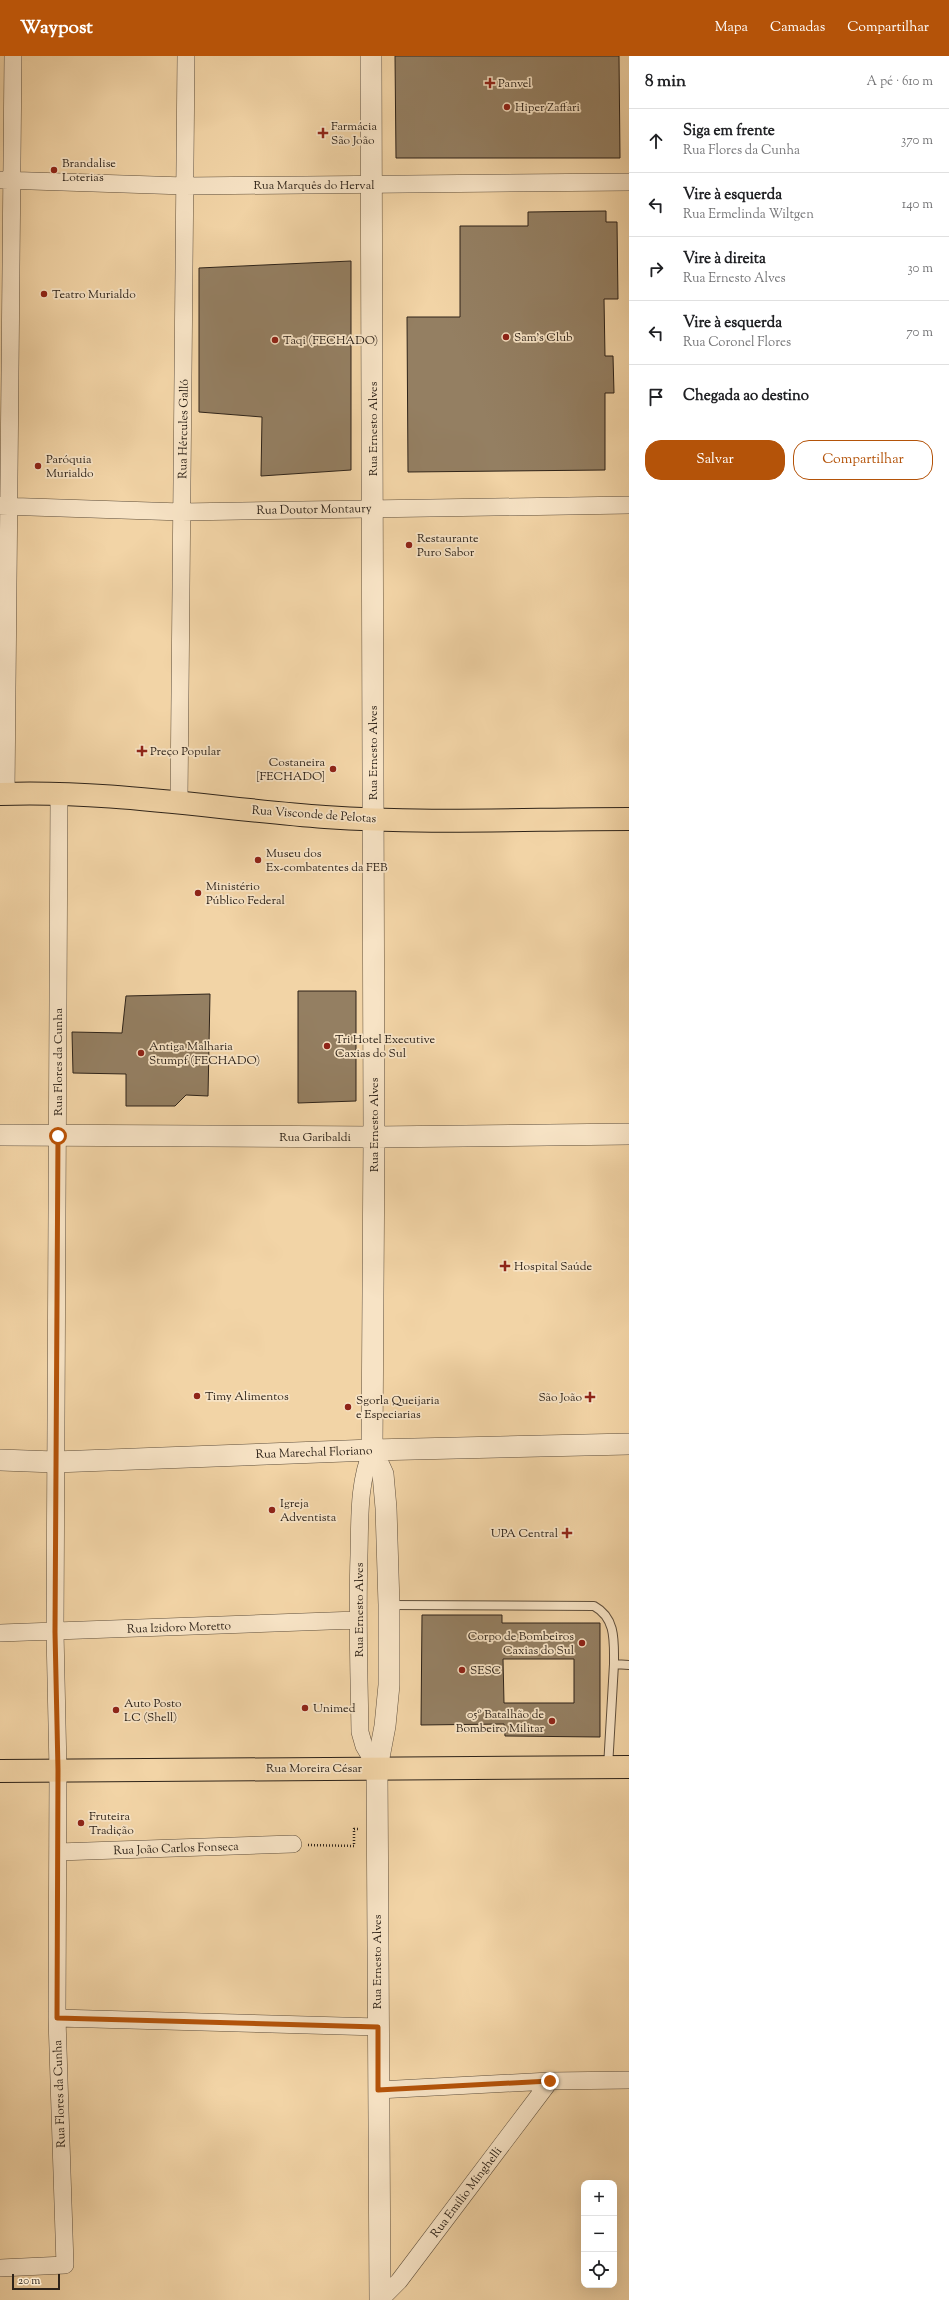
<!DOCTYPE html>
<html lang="pt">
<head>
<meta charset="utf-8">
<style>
  body { margin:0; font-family:"Sorts Mill Goudy",serif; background:#f6f6f6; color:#202124 }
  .controls { position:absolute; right:12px; bottom:12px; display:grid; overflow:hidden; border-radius:8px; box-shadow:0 4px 16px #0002 }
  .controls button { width:36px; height:36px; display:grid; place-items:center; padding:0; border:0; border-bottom:1px solid #e0e0e0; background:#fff; color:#202124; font:20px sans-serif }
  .scale { position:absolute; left:12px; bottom:10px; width:48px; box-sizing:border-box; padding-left:4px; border:2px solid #2e2319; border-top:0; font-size:11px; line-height:14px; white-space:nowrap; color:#2e2319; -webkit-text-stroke:3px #f7e3c5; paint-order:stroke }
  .stop { position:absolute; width:12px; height:12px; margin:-9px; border:3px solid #b45309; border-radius:50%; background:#fff }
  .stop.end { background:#b45309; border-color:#fff; box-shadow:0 1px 4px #0008 }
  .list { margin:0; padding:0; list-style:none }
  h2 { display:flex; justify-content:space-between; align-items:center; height:52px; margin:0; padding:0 16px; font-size:17px }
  h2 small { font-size:13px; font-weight:400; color:#757577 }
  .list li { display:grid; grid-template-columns:26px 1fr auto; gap:12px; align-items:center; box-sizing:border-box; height:64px; padding:0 16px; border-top:1px solid #e0e0e0 }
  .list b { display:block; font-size:15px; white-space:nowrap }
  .list p { margin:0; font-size:13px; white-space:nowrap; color:#757577 }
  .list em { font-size:13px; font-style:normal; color:#757577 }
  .actions { display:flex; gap:8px; padding:12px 16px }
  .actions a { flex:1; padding:9px 0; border:1px solid #b45309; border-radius:16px; text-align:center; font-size:14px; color:#b45309 }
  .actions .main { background:#b45309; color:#fff }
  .icon { flex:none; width:22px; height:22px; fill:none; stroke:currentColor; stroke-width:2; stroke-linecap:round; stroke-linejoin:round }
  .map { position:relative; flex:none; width:629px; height:2244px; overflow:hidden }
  header { display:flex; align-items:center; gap:24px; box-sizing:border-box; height:56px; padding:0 20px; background:#b45309; color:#fff }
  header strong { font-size:19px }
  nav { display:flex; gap:22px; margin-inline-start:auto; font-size:14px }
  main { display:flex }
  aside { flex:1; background:#fff }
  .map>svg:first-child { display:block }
  .building { fill:#947f62; stroke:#2e2319; fill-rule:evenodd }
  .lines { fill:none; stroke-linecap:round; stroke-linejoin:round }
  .service-casing { stroke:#5f4f3c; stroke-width:10 }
  .minor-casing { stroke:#5f4f3c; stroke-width:18 }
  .tertiary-casing { stroke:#5f4f3c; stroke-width:22 }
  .primary-casing { stroke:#2e2319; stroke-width:24 }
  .path { stroke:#2e2319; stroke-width:2.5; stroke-dasharray:1 2; stroke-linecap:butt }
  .service { stroke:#f7e3c5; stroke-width:8 }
  .minor { stroke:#f7e3c5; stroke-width:17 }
  .tertiary { stroke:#f7e3c5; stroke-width:21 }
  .primary { stroke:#f2d4a6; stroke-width:22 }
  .route { stroke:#b45309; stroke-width:5 }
  .poi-dot { fill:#8f2418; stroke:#f7e3c5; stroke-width:1.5 }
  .labels { text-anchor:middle; stroke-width:3.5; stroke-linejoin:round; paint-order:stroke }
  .poi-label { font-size:12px; fill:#2e2319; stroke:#f7e3c5; text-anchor:start }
  .street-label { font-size:12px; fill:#2e2319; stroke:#f7e3c5 }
</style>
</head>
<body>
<header>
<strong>Waypost</strong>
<nav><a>Mapa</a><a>Camadas</a><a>Compartilhar</a></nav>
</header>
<main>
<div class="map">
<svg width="629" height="2244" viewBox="0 0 629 2244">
  <rect width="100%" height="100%" fill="#f2d4a6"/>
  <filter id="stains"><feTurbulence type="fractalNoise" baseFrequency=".005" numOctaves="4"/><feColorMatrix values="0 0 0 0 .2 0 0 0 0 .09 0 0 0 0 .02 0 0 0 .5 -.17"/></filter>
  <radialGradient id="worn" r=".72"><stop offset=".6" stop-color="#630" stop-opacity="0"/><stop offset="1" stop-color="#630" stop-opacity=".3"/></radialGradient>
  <path class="building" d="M395 0H619L620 102H396Z
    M606 155V166H617L618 243H604L605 300H613L614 337H605V414L408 416 407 261H460V170H528V156Z
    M351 205V414L261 420 262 361 199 356V212Z
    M298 935H356V1045L298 1047Z
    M210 938 208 1040 186 1039 175 1050H126V1018L73 1017 72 976 122 977 126 940Z
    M422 1559H502V1567H600V1681L505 1680 504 1668 421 1669ZM503 1603H574V1647H504Z"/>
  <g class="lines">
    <defs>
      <path id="service" d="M390 1549 594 1550C616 1562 614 1585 614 1608L629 1609
        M608 1711 614 1608"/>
      <path id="minor" d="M1 124 185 130 629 126
        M0 450 182 456 629 449
        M6 738 13 0
        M179 745 186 0
        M372 1394C358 1428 360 1463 359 1499 357 1558 359 1617 360 1676L364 1690 377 1712
        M0 1577 357 1564
        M58 1796 293 1788
        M57 1962 378 1971
        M378 2034 550 2025 629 2024
        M0 2212 65 2209 57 1962 58 1714 55 1576 59 739
        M380 2244 399 2225 550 2025"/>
      <path id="tertiary" d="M371 0 374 1081 372 1394 383 1418 386 1452 389 1549V1629L385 1670 377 1712 380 2244
        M0 1079 374 1081 629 1078
        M0 1404 55 1406 372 1394 629 1388"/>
      <path id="primary" d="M0 738C109 734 217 753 325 761 424 768 529 763 629 763
        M0 1715 629 1711"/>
    </defs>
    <use href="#service" class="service-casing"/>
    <use href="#minor" class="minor-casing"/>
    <use href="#tertiary" class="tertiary-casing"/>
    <use href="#primary" class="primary-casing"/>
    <path class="path" d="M308 1789 354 1790V1773H360"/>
    <use href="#service" class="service"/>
    <use href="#minor" class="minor"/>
    <use href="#tertiary" class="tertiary"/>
    <use href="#primary" class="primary"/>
  </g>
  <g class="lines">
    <path class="route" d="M58 1080 55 1576 58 1714 57 1962 378 1971V2034L550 2025"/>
  </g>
  <g class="poi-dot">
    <path d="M488 21h4v4h4v4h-4v4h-4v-4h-4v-4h4z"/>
    <circle cx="507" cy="51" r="4"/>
    <path d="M321 71h4v4h4v4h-4v4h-4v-4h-4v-4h4z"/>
    <circle cx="54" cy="114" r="4"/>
    <circle cx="44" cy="238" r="4"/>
    <circle cx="506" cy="281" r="4"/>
    <circle cx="275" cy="284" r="4"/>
    <circle cx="38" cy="410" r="4"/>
    <circle cx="409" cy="489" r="4"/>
    <path d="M140 689h4v4h4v4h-4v4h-4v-4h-4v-4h4z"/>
    <circle cx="333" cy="713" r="4"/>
    <circle cx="258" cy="804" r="4"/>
    <circle cx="198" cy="837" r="4"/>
    <circle cx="327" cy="990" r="4"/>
    <circle cx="141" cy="997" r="4"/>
    <path d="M503 1204h4v4h4v4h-4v4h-4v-4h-4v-4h4z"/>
    <circle cx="197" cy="1340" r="4"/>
    <path d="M588 1335h4v4h4v4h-4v4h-4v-4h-4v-4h4z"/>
    <circle cx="348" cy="1351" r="4"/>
    <circle cx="272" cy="1454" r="4"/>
    <path d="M565 1471h4v4h4v4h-4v4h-4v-4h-4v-4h4z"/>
    <circle cx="582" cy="1587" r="4"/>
    <circle cx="462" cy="1614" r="4"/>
    <circle cx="305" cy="1652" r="4"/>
    <circle cx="116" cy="1654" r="4"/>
    <circle cx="552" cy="1665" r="4"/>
    <circle cx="81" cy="1767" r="4"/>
  </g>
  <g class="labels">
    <g class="poi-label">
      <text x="498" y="31">Panvel</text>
      <text x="515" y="55">Hiper Zaffari</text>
      <text x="331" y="74">Farmácia<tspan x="331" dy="14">São João</tspan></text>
      <text x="62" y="111">Brandalise<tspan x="62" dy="14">Loterias</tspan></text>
      <text x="52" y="242">Teatro Murialdo</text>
      <text x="514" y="285">Sam's Club</text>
      <text x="283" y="288">Taqi (FECHADO)</text>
      <text x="46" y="407">Paróquia<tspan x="46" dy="14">Murialdo</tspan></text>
      <text x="417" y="486">Restaurante<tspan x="417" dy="14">Puro Sabor</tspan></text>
      <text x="150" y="699">Preço Popular</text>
      <text x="325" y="710" text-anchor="end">Costaneira<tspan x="325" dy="14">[FECHADO]</tspan></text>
      <text x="266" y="801">Museu dos<tspan x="266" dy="14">Ex-combatentes da FEB</tspan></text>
      <text x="206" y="834">Ministério<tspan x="206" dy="14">Público Federal</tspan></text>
      <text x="335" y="987">Tri Hotel Executive<tspan x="335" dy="14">Caxias do Sul</tspan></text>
      <text x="149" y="994">Antiga Malharia<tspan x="149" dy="14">Stumpf (FECHADO)</tspan></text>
      <text x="514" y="1214">Hospital Saúde</text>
      <text x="205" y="1344">Timy Alimentos</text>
      <text x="582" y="1345" text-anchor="end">São João</text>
      <text x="356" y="1348">Sgorla Queijaria<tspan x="356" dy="14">e Especiarias</tspan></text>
      <text x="280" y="1451">Igreja<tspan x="280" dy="14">Adventista</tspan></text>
      <text x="558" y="1481" text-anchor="end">UPA Central</text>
      <text x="574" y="1584" text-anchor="end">Corpo de Bombeiros<tspan x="574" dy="14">Caxias do Sul</tspan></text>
      <text x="470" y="1618">SESC</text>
      <text x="124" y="1651">Auto Posto<tspan x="124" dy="14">LC (Shell)</tspan></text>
      <text x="313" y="1656">Unimed</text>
      <text x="544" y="1662" text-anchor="end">05º Batalhão de<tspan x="544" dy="14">Bombeiro Militar</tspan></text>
      <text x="89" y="1764">Fruteira<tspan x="89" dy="14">Tradição</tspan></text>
    </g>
    <g class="street-label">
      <text x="314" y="133">Rua Marquês do Herval</text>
      <text transform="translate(183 373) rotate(-89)" y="4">Rua Hércules Galló</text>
      <text transform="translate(373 373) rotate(-90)" y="4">Rua Ernesto Alves</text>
      <text transform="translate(314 453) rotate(-1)" y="4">Rua Doutor Montaury</text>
      <text transform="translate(373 697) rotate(-90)" y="4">Rua Ernesto Alves</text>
      <text transform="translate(314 758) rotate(4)" y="4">Rua Visconde de Pelotas</text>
      <text transform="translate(58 1006) rotate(-90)" y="4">Rua Flores da Cunha</text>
      <text transform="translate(374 1069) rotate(-90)" y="4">Rua Ernesto Alves</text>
      <text x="315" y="1085">Rua Garibaldi</text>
      <text transform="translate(314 1396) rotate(-2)" y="4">Rua Marechal Floriano</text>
      <text transform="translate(359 1554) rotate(-90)" y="4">Rua Ernesto Alves</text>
      <text transform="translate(179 1571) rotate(-2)" y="4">Rua Izidoro Moretto</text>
      <text x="314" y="1716">Rua Moreira César</text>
      <text transform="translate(176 1792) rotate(-2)" y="4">Rua João Carlos Fonseca</text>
      <text transform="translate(377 1906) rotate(-90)" y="4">Rua Ernesto Alves</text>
      <text transform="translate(59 2038) rotate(-92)" y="4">Rua Flores da Cunha</text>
      <text transform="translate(466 2136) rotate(-53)" y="4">Rua Emílio Minghelli</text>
    </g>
  </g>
  <rect width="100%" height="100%" filter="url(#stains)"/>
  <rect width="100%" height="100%" fill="url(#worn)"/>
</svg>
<div class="controls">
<button>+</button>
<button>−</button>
<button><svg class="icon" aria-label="locate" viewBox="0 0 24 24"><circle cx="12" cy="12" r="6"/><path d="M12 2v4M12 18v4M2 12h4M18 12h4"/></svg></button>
</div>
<div class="scale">20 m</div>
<div class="stop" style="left:58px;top:1080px"></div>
<div class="stop end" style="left:550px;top:2025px"></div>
</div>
<aside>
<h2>8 min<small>A pé · 610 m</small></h2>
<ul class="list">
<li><svg class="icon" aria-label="ahead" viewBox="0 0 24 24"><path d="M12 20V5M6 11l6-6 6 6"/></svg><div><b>Siga em frente</b><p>Rua Flores da Cunha</p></div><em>370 m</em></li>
<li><svg class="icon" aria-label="left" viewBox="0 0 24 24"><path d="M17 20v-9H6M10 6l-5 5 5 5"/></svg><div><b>Vire à esquerda</b><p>Rua Ermelinda Wiltgen</p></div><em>140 m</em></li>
<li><svg class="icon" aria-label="right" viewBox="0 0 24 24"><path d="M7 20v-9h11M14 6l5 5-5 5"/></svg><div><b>Vire à direita</b><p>Rua Ernesto Alves</p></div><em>30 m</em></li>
<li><svg class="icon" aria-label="left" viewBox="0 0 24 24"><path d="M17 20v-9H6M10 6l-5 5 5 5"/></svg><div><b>Vire à esquerda</b><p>Rua Coronel Flores</p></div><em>70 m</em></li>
<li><svg class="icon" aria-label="arrive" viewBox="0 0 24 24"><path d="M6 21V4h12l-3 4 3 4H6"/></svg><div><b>Chegada ao destino</b></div></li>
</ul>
<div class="actions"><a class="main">Salvar</a><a>Compartilhar</a></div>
</aside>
</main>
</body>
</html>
